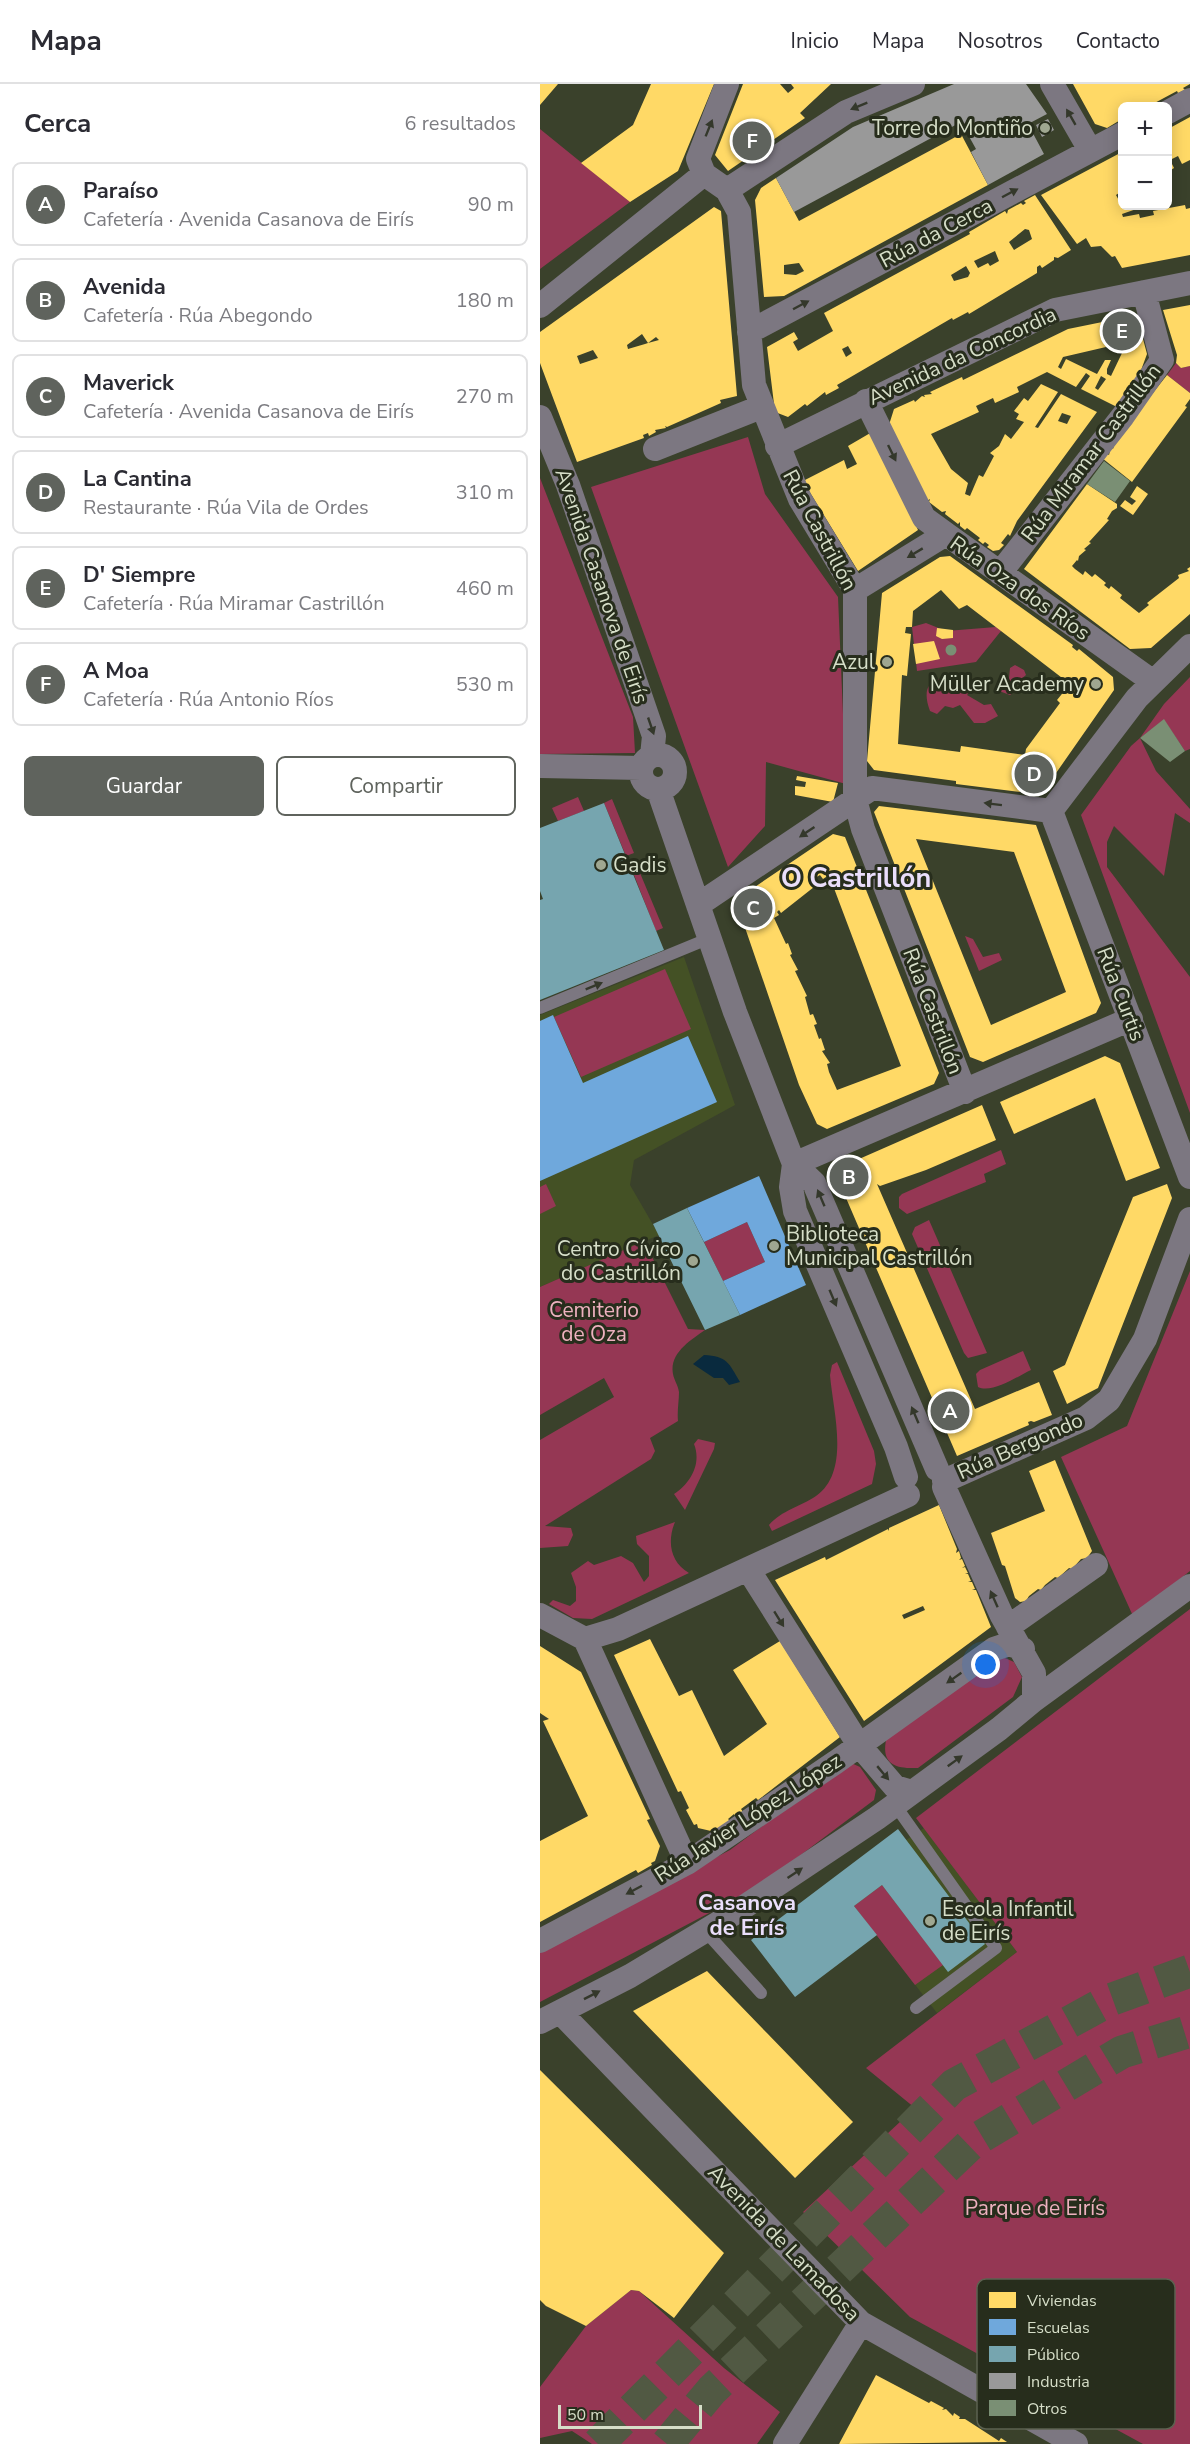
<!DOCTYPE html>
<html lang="es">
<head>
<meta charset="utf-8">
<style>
  body { margin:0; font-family:"Nunito Sans",sans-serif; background:#f2f2f3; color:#2b2b33 }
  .controls { position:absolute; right:18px; top:18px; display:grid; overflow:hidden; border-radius:9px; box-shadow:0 3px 15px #0003 }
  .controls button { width:54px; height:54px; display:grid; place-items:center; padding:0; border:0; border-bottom:2px solid #e1e1e2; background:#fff; color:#2b2b33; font:30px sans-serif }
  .scale { position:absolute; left:18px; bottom:15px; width:144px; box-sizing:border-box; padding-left:6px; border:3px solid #d6dec8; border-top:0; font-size:16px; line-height:21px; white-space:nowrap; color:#d6dec8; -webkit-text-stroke:4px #272d1c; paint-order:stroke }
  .you { position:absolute; left:446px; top:1581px; width:21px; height:21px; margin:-15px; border:4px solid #fff; border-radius:50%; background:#1a73e8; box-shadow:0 0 0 9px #1a73e833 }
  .badge { display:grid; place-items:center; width:39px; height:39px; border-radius:50%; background:#5f635d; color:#fff; font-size:20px; font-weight:700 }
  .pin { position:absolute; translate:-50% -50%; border:3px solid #fff; box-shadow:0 2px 6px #0006 }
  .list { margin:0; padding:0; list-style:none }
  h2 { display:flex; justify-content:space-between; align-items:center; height:78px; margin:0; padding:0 24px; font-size:26px }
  h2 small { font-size:20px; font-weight:400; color:#7c7c81 }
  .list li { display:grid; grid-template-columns:39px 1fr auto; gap:18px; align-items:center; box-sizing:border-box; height:84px; margin:0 12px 12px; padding:0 12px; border:2px solid #e1e1e2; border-radius:9px }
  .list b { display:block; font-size:22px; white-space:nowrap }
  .list p { margin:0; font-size:20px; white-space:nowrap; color:#7c7c81 }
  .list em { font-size:20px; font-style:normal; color:#7c7c81 }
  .actions { display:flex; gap:12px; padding:18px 24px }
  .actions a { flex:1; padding:14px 0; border:2px solid #5f635d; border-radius:9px; text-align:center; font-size:21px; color:#5f635d }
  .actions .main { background:#5f635d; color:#fff }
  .map { position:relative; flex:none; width:650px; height:2360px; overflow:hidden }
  header { display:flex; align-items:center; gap:36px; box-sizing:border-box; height:84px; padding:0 30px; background:#fff; border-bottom:2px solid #e1e1e2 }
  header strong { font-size:28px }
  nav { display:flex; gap:33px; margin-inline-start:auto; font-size:21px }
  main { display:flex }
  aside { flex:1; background:#fff }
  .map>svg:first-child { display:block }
  .built { fill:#445125 }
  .green { fill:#953754 }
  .water { fill:#092a3e }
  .homes { fill:#ffd966; fill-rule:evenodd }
  .schools { fill:#6fa8dc }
  .public { fill:#76a5af }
  .industry { fill:#999 }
  .building { fill:#7a8f74 }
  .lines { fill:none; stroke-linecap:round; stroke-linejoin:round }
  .primary-tunnel { stroke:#515943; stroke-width:33; stroke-dasharray:33 16; stroke-linecap:butt }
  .service { stroke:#7c7781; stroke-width:12 }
  .minor { stroke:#7c7781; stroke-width:24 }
  .oneway { fill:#34382b }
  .poi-dot { fill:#9fa791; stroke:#272d1c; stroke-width:2 }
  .labels { text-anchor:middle; stroke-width:6; stroke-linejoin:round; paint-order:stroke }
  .poi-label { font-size:21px; fill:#d6dec8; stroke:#272d1c; text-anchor:end }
  .street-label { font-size:21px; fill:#d6dec8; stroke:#272d1c }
  .park-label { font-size:21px; fill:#eeb1bf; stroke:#272d1c }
  .neighbourhood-label { font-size:22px; font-weight:bold; fill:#eadefb; stroke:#272d1c }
  .district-label { font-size:27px; font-weight:bold; fill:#eadefb; stroke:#272d1c }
  .key { fill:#272d1c; stroke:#5c6250; stroke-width:1.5 }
  .key-label { font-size:16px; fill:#d6dec8 }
</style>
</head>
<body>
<header>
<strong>Mapa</strong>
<nav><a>Inicio</a><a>Mapa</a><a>Nosotros</a><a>Contacto</a></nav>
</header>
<main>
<aside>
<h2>Cerca<small>6 resultados</small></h2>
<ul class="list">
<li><span class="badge">A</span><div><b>Paraíso</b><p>Cafetería · Avenida Casanova de Eirís</p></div><em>90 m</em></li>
<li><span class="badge">B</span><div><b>Avenida</b><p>Cafetería · Rúa Abegondo</p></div><em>180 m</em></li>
<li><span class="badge">C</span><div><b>Maverick</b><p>Cafetería · Avenida Casanova de Eirís</p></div><em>270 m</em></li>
<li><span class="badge">D</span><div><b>La Cantina</b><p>Restaurante · Rúa Vila de Ordes</p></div><em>310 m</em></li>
<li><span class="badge">E</span><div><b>D' Siempre</b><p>Cafetería · Rúa Miramar Castrillón</p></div><em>460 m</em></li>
<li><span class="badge">F</span><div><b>A Moa</b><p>Cafetería · Rúa Antonio Ríos</p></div><em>530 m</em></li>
</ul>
<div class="actions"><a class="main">Guardar</a><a>Compartir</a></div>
</aside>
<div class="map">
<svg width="650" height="2360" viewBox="0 0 650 2360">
  <rect width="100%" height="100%" fill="#3a412b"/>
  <path class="built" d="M144 873 195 1021 94 1076 90 1101 119 1151 0 1203V931Z
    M384 1744 477 1868 397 1929 305 1810 366 1756Z"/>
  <path class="green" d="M0 45 90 118 0 185Z
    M636 279 641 284 650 282V309L627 291Z
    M208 353 225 410 298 513 306 700 226 678 225 742 188 783 51 403Z
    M0 394 93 633 95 669 0 670Z
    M386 539 406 547 456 543 461 547 436 578 377 587 372 543Z
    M475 581 484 586 486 591 475 600V607L470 611 459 607 458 599 469 594 470 584Z
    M429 591 435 600 427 611 444 621 451 620 458 632 445 639H434L420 621 413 624 405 622 397 630 390 627C377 592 404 593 429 591Z
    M650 593V665L645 667 624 636 600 654 616 687 650 725V739L635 729 624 792 574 742 567 758V783L650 893V1029L541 731 591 662 600 654 624 620Z
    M38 713 44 727 18 737 12 724Z
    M72 715 94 769 86 772 64 719Z
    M100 789 123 844 116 847 94 791Z
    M425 852 433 855 443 873 459 869 462 876 439 887Z
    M125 885 151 945 41 993 14 933Z
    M461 1066 466 1080 444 1090 446 1098 367 1130 359 1124V1113L362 1110Z
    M6 1100 16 1122 0 1130V1103Z
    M389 1136 447 1269 428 1274 424 1269 372 1150 375 1143Z
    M207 1138 225 1178 183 1197 164 1158Z
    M104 1157 148 1245 165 1246C151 1256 129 1269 133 1290 134 1296 138 1301 139 1308 139 1317 137 1327 138 1337L110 1354 115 1367 111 1375 5 1442 31 1444 33 1451 28 1462 0 1464V1356L74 1313 64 1294 0 1331V1203Z
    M650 1187V1487L593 1532 521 1373 587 1342Z
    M483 1267 491 1286C478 1292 452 1310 438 1303L436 1290 440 1286Z
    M297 1278 334 1367 336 1380 332 1400 232 1447 229 1441C242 1426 260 1423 276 1412 311 1387 293 1328 290 1291L292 1281Z
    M158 1355 175 1359 174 1365 145 1426 134 1410C150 1400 162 1380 154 1360Z
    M135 1438C127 1457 130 1478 149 1489L52 1535 33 1534 9 1520 13 1516 30 1522 36 1517V1503L31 1489 48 1477 54 1481 81 1472 93 1479 104 1498 109 1492V1472L97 1460 96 1452Z
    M650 1525V2360H603L370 2233 263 2128 375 2024 326 1984 477 1868 376 1734Z
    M465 1574 474 1578 482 1593 473 1613 378 1684C353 1685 340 1679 347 1652L451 1575Z
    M309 1678 320 1683 336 1706 334 1716 234 1791 192 1817 0 1918V1865L190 1766Z
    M342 1801 403 1881 375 1901 314 1822Z
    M91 2206 99 2207 184 2284 240 2328 217 2360H52L32 2347 0 2354V2303L46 2242Z"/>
  <path class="water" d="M164 1271C187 1272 189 1279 200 1298L189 1301 183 1294H174L153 1280Z"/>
  <path class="homes" d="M0 0H18L0 21Z
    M111 0H174L138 87 90 118 41 79 93 41Z
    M203 0H240L248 9 254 4 251 0H291L260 29 265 34 188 87 175 71Z
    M533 0H650L643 4 645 6 638 9 637 7 609 22H582V35L567 44 555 40Z
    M650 33V76L642 80 638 72 630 76 634 84 628 88V45Z
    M421 50 448 101 244 212 224 213 215 116 221 104 236 94 259 137ZM259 179 264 187 256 191 244 190V181Z
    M582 68V107L576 111 582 122H605L582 130 583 133 599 130 600 134 614 131 613 127 645 121 646 125 650 124V171L582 184 575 172 572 173 561 162 551 163 546 154 537 160 501 111Z
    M495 111 531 166 518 174 514 173V176L502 184 500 181 497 183V189L429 230 428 228 413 236 412 234 297 301 299 304 286 311 285 308 267 322 265 320 248 333 235 328 227 263 254 248 258 255 253 258 258 267 293 247 284 229 430 150 429 148 465 127 467 130 468 126 481 119 483 121 486 119 484 117ZM485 145 489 146 492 155 474 166 469 158ZM455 167 459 177 450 182 448 179 438 184 434 177ZM426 182 430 189 428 193 414 197 411 191ZM308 262 312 269 306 273 302 265Z
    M174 123 181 127 197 312 180 316 181 319 127 343 125 342 126 344 115 346 116 348 109 352 108 349 103 351 104 354 37 378 0 279V248ZM102 250 108 259 116 253 119 256 108 259 105 260 88 265 87 261ZM53 266 58 274 40 280 37 272Z
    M650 221V282L641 284 636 279 637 271 623 226Z
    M582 234 593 241 596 258 603 255 607 270 593 308 581 325 541 305 550 292 546 289 536 303 507 288 477 303 479 308 455 319 453 314 436 322 439 328 391 350 411 385 428 399 425 410 430 412 439 391 443 393 454 372 450 369 459 362 465 350 471 355 484 338 476 335 479 330 474 327 484 314 488 317 501 300 518 308 495 343 498 344 521 310 557 328 477 437 470 452 468 450 461 459 464 461 459 466 453 467 447 463 449 461 445 458 443 460 438 456 440 454 427 444 425 446 420 442V438L418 440 405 430 406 427 402 428 389 418 390 415 387 417 348 344 354 325 374 316 375 318 382 312 385 313 384 311 392 310 390 308 422 293 423 296 528 245ZM573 254 574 261H579L582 269 571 292 567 290V285L571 276H565L557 290 526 275 521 285 518 283 523 273 566 263 565 256ZM561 292 566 295 558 306 555 304ZM522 329 531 332 527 340 518 337Z
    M627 291 650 309V315L645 322 647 323 592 398 562 374 566 369 569 371 571 363 573 365 576 356 579 357 577 355Z
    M332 348 378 446 318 487 263 397 304 376 307 385 317 380 308 362Z
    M547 400 577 420V424L572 427 567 435 569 436 549 458 551 459 544 465 546 466 539 472 538 477 537 476 532 482 535 485 543 491 545 487 552 493 555 490 566 499 564 501 569 505 571 502 582 511 580 514 599 529 609 521 607 519 639 494 638 491 649 487 647 485 650 483V530L611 564 590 565 484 485Z
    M597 402 608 410 593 431 580 422 585 416 592 421 596 417 590 413Z
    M410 472 533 561 532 563 537 567 539 565 573 593 574 606 507 702 490 707 480 705V708L416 700V697L334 686 327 677 342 509 400 473ZM401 506 419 525 427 521 530 600 517 616 520 619 486 665 485 671 421 662 420 668 358 660 362 591 367 592 371 550 365 549 366 543H372L373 527Z
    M397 544 413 546V554L402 555 396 552Z
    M394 557 400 575 376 580 373 560Z
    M257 692 298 699 293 718 255 711V702L265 703 266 698 256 696Z
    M339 722 496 741 561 919 556 929 443 978 430 973 334 728ZM376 755 474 768 526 908 451 941Z
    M293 750 305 753 399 989 394 1000 287 1045 277 1040 259 1001 199 826 203 811ZM280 791 283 795 289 791 361 982 297 1006 289 988 287 980 290 979 282 967 285 966 281 954 279 955 274 941 277 940 273 930 270 931 265 913 267 912 255 887 258 886 250 871 252 870 248 859 246 860 234 834 239 831 237 828 239 826 241 829 274 803 270 797Z
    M565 972 580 979 620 1084 586 1097 555 1014 474 1050 460 1018Z
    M442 1021 456 1056 386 1086 340 1102 337 1100 435 1325 499 1298 512 1331 494 1338 491 1337 488 1338 489 1341 417 1372 294 1086Z
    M627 1100 632 1114 558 1304 527 1320 513 1287 525 1281 593 1113Z
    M515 1376 552 1467 547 1474 541 1475 532 1485 529 1484 518 1494 515 1493 505 1501 501 1506 498 1505 489 1512 486 1517 480 1518 475 1514 465 1482 462 1481 451 1449 505 1427 489 1387Z
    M399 1421 417 1465 416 1469 419 1467 421 1474 419 1476 422 1475 425 1482 422 1484 425 1483 428 1489 425 1490H428L431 1497 428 1498H432L435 1505 432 1506H436L451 1543 324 1637 235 1496 285 1473 286 1476 348 1445 349 1447V1444ZM383 1522 385 1526 364 1535 362 1531Z
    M110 1555 139 1612 152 1606 184 1672 227 1640 193 1586 240 1557 300 1653 218 1716 216 1714 201 1725 203 1728 196 1733 194 1730 188 1735 190 1737 176 1748 174 1745 171 1747 158 1744 157 1740 154 1741 146 1726 149 1724 141 1707 138 1708 74 1571Z
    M0 1562 41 1588 110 1735 107 1736 120 1762 115 1777 111 1779 112 1781 98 1789 96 1786 0 1838V1757L48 1732 3 1637 9 1635 0 1629Z
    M167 1887 313 2038 255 2094 93 1927Z
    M0 1986 184 2169 134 2234 99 2207 91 2206 46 2242 6 2222 0 2216Z
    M336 2291 389 2319 391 2317 404 2324 402 2326 406 2325 413 2332 414 2329 420 2333 419 2335H425L459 2357 461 2354 467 2358 299 2360Z"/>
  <path class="schools" d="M13 931 43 999 148 952 177 1018 0 1097V937Z
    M219 1092 266 1201 200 1231 183 1197 225 1178 207 1138 164 1158 147 1124Z"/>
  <path class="public" d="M64 719 124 866 0 916V816L3 815 0 807V744Z
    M147 1124 200 1231 165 1246 113 1140Z
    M358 1745 445 1860 408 1888 342 1801 314 1822 337 1851 255 1913 211 1856Z"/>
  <path class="industry" d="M414 0H486L507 30 488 40 504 70 448 101 431 68 436 65 421 38 254 128 236 94 313 43Z
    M508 35 514 46 502 53 496 41Z"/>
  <path class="building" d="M564 377 590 397 575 418 547 400Z
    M405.5 566a5.5 5.5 0 1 1 11 0a5.5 5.5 0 1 1-11 0Z
    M624 635 645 667 630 678 600 654Z"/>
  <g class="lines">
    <path class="primary-tunnel" d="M58 2360 414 2001 570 1916 650 1887
      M127 2360 172 2306 434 2057 582 1968 650 1947"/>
    <path class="service" d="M0 924 170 854
      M355 1721 456 1864 376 1924
      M165 1847 221 1909"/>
    <path class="minor" d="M187 0 158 75 164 90 187 106 199 128 214 301 260 415 315 506V715L323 745 425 1008
      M512 0 550 66
      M628 28 650 16
      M187 106 306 28 373 0
      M0 222 164 90
      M209 248 582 50
      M326 317 384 434 406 450
      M0 333 28 401 114 652 112 672
      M237 362 515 226 650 199
      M115 365 221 323
      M460 489 583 332 622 276 604 208
      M315 506 406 450 612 597
      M101 688a17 17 0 1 1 34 0a17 17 0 1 1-34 0Z
      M0 682 101 684
      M118 705 195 928 254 1080 251 1103 255 1127 356 1363 366 1393
      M511 727 650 1093
      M511 727 597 614 650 562
      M158 821 332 704 511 727
      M254 1080 591 935
      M254 1080 274 1099 397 1385
      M404 1397 546 1334 569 1316 605 1255 650 1135
      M208 1485 319 1661 355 1703 372 1708
      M0 1531 45 1555 147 1779
      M468 1543 556 1481
      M45 1555 78 1545 368 1411
      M494 1616 650 1502
      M0 1857 147 1779 296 1678 454 1565 469 1560 483 1565
      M20 1928 321 2239 536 2360
      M0 1938 90 1892 195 1829 337 1734 459 1645 494 1616V1589L462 1532 404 1403
      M245 2360 321 2239"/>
  </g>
  <defs><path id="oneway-solid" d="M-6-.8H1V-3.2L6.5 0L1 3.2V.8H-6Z" transform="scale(1.5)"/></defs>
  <g class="oneway">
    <use href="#oneway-solid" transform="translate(319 22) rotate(158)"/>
    <use href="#oneway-solid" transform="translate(531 33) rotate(-120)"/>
    <use href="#oneway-solid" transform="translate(169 44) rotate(-68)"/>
    <use href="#oneway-solid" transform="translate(470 109) rotate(-28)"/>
    <use href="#oneway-solid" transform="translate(261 221) rotate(-28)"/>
    <use href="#oneway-solid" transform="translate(352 369) rotate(64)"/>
    <use href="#oneway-solid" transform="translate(375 469) rotate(149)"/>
    <use href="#oneway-solid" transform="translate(111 642) rotate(71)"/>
    <use href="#oneway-solid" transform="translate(453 720) rotate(-173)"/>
    <use href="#oneway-solid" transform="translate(267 748) rotate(146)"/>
    <use href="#oneway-solid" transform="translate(54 902) rotate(-22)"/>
    <use href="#oneway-solid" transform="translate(281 1114) rotate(-113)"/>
    <use href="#oneway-solid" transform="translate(293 1214) rotate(67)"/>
    <use href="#oneway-solid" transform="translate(375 1331) rotate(-113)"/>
    <use href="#oneway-solid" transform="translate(454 1515) rotate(-114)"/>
    <use href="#oneway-solid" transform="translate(239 1535) rotate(58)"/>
    <use href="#oneway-solid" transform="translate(414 1594) rotate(145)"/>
    <use href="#oneway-solid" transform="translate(415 1677) rotate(-36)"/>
    <use href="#oneway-solid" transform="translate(343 1689) rotate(50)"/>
    <use href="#oneway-solid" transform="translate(255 1789) rotate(-34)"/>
    <use href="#oneway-solid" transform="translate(94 1806) rotate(152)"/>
    <use href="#oneway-solid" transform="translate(52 1911) rotate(-27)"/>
  </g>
  <g class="poi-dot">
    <circle cx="505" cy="44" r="6"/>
    <circle cx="347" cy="578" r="6"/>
    <circle cx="556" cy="600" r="6"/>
    <circle cx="61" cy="781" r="6"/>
    <circle cx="234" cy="1162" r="6"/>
    <circle cx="153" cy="1177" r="6"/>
    <circle cx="390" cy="1837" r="6"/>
  </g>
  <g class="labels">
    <g class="poi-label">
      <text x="493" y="51">Torre do Montiño</text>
      <text x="335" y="585">Azul</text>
      <text x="544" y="607">Müller Academy</text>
      <text x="73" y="788" text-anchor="start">Gadis</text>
      <text x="246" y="1157" text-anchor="start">Biblioteca<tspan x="246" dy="24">Municipal Castrillón</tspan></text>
      <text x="141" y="1172">Centro Cívico<tspan x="141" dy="24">do Castrillón</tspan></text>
      <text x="402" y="1832" text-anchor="start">Escola Infantil<tspan x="402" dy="24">de Eirís</tspan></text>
    </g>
    <g class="street-label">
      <text transform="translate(396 149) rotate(-28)" y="7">Rúa da Cerca</text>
      <text transform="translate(422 272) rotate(-25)" y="7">Avenida da Concordia</text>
      <text transform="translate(551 369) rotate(-53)" y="7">Rúa Miramar Castrillón</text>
      <text transform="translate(280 446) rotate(62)" y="7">Rúa Castrillón</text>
      <text transform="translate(62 502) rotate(71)" y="7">Avenida Casanova de Eirís</text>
      <text transform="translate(480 504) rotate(35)" y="7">Rúa Oza dos Ríos</text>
      <text transform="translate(581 910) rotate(69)" y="7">Rúa Curtis</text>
      <text transform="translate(393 927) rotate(69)" y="7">Rúa Castrillón</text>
      <text transform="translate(480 1362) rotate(-24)" y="7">Rúa Bergondo</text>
      <text transform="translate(208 1734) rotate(-33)" y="7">Rúa Javier López López</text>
      <text transform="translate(244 2159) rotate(46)" y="7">Avenida de Lamadosa</text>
    </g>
    <g class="park-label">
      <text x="54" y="1233">Cemiterio<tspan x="54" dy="24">de Oza</tspan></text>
      <text x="495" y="2131">Parque de Eirís</text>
    </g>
    <g class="neighbourhood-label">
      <text x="207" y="1826">Casanova<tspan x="207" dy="25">de Eirís</tspan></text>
    </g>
    <g class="district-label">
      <text x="316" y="803">O Castrillón</text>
    </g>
  </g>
  <rect x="437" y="2195" width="198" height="150" rx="9" class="key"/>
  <rect x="449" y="2208" width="27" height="16" fill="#ffd966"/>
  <rect x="449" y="2235" width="27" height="16" fill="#6fa8dc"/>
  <rect x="449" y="2262" width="27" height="16" fill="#76a5af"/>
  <rect x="449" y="2289" width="27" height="16" fill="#999"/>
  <rect x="449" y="2316" width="27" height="16" fill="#7a8f74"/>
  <g class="key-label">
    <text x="487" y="2222">Viviendas</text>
    <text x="487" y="2249">Escuelas</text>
    <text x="487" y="2276">Público</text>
    <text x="487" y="2303">Industria</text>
    <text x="487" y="2330">Otros</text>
  </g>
</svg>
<div class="controls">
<button>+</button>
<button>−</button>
</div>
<div class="scale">50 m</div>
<div class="you"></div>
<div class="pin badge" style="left:410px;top:1327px">A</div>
<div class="pin badge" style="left:309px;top:1093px">B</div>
<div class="pin badge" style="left:213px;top:824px">C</div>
<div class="pin badge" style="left:494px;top:690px">D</div>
<div class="pin badge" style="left:582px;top:247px">E</div>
<div class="pin badge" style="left:212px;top:57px">F</div>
</div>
</main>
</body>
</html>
